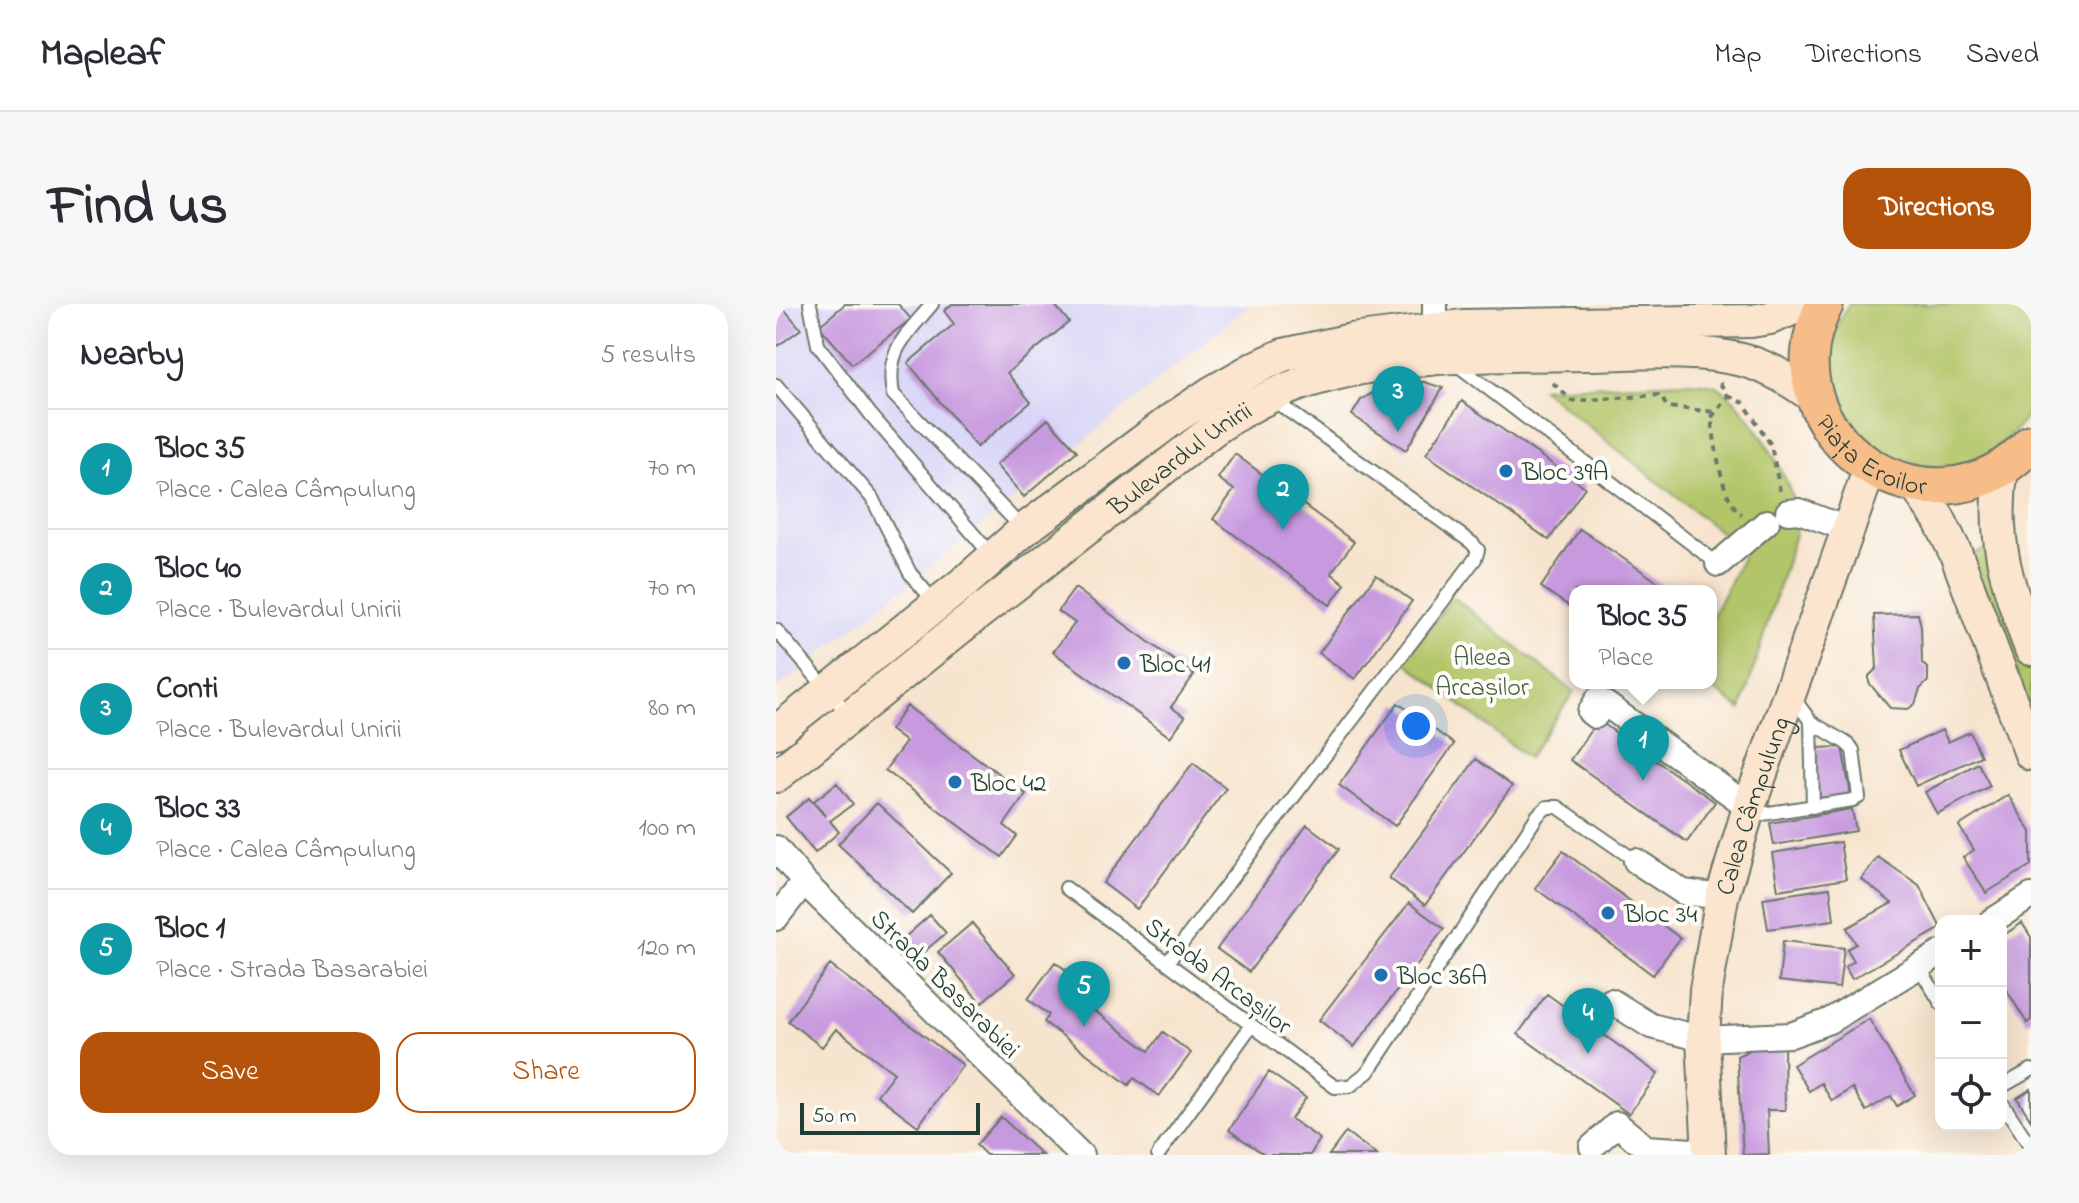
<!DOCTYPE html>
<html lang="en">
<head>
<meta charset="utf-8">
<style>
  body { margin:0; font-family:"Indie Flower",sans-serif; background:#f7f7f7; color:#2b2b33 }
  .controls { position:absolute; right:24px; bottom:24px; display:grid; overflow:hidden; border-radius:16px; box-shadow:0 8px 32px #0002 }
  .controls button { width:72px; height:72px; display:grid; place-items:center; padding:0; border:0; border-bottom:2px solid #e1e1e2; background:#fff; color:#2b2b33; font:40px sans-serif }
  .scale { position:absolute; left:24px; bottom:20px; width:180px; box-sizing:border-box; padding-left:8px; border:4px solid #1f3d34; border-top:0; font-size:22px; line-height:28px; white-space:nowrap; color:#1f3d34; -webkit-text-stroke:6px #fdfcf7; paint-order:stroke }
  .you { position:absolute; left:640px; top:422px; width:28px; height:28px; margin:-20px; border:6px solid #fff; border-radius:50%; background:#1a73e8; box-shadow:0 0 0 12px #1a73e833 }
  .badge { display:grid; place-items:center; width:52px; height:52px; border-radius:50%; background:#b45309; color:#fff; font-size:26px; font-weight:700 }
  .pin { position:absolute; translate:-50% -66px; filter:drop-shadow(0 2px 4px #0008) }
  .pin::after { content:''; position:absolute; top:42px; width:28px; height:24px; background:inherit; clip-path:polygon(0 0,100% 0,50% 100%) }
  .popup { position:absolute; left:793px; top:281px; width:148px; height:104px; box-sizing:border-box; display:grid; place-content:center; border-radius:16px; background:#fff; filter:drop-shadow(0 2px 6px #0005); font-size:26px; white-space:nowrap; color:#7c7c81 }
  .popup b { font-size:30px; color:#2b2b33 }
  .popup::after { content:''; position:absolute; left:50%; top:100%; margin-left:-16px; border:16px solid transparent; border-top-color:#fff }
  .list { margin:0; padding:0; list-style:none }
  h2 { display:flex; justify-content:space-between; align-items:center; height:104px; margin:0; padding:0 32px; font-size:34px }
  h2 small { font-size:26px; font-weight:400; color:#7c7c81 }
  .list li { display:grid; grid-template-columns:52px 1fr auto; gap:24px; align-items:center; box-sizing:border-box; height:120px; padding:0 32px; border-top:2px solid #e1e1e2 }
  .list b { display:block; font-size:30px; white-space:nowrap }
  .list p { margin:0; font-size:26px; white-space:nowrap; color:#7c7c81 }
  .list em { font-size:26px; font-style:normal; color:#7c7c81 }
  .actions { display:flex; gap:16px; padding:24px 32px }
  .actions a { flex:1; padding:18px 0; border:2px solid #b45309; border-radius:24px; text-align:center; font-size:28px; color:#b45309 }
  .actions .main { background:#b45309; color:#fff }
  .icon { flex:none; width:44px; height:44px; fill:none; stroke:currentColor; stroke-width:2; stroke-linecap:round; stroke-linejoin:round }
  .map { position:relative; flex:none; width:1255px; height:851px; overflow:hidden; border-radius:24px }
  header { display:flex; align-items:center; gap:48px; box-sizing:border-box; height:112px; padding:0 40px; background:#fff; border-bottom:2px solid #e1e1e2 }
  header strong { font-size:38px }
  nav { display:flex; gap:44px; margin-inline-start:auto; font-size:28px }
  .intro { display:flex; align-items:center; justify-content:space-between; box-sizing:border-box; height:192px; padding:0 48px }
  h1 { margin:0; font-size:56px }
  .button { padding:20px 36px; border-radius:24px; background:#b45309; color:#fff; font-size:28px; font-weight:700 }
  main { display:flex; gap:48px; padding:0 48px }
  aside { flex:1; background:#fff; border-radius:24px; box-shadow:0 8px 32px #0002 }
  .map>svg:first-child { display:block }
  .built { fill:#d9d6f7 }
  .green { fill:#b2c568; stroke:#68814e; stroke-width:2 }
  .building { fill:#c799df }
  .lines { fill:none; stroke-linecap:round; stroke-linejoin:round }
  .lane-casing { stroke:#6b776a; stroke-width:16 }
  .street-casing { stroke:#6b776a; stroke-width:28 }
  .secondary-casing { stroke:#6b776a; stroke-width:36 }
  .primary-casing { stroke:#6b776a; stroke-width:40 }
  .path { stroke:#6b776a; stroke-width:4; stroke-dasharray:6 6; stroke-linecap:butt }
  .lane { stroke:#fff; stroke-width:12 }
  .street { stroke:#fff; stroke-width:24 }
  .secondary { stroke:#fce5cf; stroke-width:32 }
  .primary { stroke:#f7bd88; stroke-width:36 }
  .poi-dot { fill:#1f6fb2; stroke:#fdfcf7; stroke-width:3 }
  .labels { text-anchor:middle; stroke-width:8; stroke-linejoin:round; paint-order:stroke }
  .street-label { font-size:26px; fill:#1f3d34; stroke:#fdfcf7 }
  .poi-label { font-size:26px; fill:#1f3d34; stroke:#fdfcf7; text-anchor:start }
  .park-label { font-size:26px; fill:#445f41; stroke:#fdfcf7 }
</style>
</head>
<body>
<header>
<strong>Mapleaf</strong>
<nav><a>Map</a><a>Directions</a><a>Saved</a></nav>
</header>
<div class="intro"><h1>Find us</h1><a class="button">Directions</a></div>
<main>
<aside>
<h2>Nearby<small>5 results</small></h2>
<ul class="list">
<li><span class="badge" style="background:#0f9aa8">1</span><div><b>Bloc 35</b><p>Place · Calea Câmpulung</p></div><em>70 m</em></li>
<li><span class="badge" style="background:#0f9aa8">2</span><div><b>Bloc 40</b><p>Place · Bulevardul Unirii</p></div><em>70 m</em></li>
<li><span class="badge" style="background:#0f9aa8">3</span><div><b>Conti</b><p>Place · Bulevardul Unirii</p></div><em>80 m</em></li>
<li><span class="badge" style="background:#0f9aa8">4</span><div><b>Bloc 33</b><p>Place · Calea Câmpulung</p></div><em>100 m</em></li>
<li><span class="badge" style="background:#0f9aa8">5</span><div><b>Bloc 1</b><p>Place · Strada Basarabiei</p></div><em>120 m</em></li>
</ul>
<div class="actions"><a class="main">Save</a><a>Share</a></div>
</aside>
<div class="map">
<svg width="1255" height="851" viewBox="0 0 1255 851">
  <rect width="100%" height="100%" fill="#fdfcf7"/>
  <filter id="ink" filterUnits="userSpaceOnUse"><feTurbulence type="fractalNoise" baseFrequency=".0125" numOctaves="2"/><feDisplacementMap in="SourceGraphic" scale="16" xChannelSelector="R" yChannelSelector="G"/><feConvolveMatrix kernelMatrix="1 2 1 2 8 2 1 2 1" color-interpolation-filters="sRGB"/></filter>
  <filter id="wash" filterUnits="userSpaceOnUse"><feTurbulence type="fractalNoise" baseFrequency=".006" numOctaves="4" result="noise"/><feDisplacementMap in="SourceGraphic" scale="32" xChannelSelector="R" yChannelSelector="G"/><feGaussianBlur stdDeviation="1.8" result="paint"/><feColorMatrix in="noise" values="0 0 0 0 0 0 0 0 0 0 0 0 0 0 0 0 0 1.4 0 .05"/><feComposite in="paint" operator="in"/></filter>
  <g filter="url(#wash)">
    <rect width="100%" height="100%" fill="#f7e4ce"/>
    <path class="built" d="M0 0H475L156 262 0 385Z"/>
    <path class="green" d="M1073 0H1248L1255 11C1255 32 1255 86 1254 103 1250 117 1239 127 1229 136 1163 198 1059 144 1057 58 1056 38 1061 16 1073 0Z
      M910 78C918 79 932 78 940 82 969 95 1019 181 1020 211 1021 217 1019 224 1019 230L965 405 929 379H935V315L969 248 765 84Z
      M1212 245 1255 363V407L1196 251Z
      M677 293 798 388 752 454 628 357Z"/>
    <g id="blocks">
      <path class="building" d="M0 0H4L25 25 0 43Z
        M69 0H122L135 15 76 60 43 22Z
        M176 0H278L293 18 231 69 255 98 201 143 132 59 178 20 168 7Z
        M648 78 667 84 630 146 576 111 585 96 600 87 624 79Z
        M686 97 809 183 773 236 650 150Z
        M272 115 301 147 248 193 220 161Z
        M459 150 578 238 555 269 569 280 554 301 437 215 458 186 442 174Z
        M804 225 895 287H799V306L765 283Z
        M600 271 636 297 579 375 543 349Z
        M299 284 418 371 395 403 409 413 394 433 277 348 299 319 282 307Z
        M1142 310 1145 322 1146 359 1152 365V377L1144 385 1139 400 1132 405 1114 404 1093 379V372L1101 364 1098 311Z
        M622 399 678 440 619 522 563 481Z
        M131 402 250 490 228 521 241 532 226 553 109 466 130 438 114 426Z
        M822 416 939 498 911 538 794 456Z
        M1166 426 1172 438 1194 428 1205 452 1140 482 1123 446Z
        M1066 443 1075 491 1040 499V444Z
        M700 455 736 482 649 601 613 574Z
        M417 459 450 484 361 605 327 579Z
        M1202 459 1214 482 1161 510 1149 488Z
        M61 479 77 500 54 517 63 528 39 549 10 513 33 494 49 512 38 497Z
        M1232 491 1255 528V561L1210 589 1187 553 1198 546 1183 522Z
        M101 499 175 569 136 610 62 540Z
        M1076 505 1080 527 998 541 994 519Z
        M531 521 563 545 473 668 441 645Z
        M1064 538 1070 575 1002 586 996 549Z
        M787 547 904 634 877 671 759 584Z
        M1102 553 1143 581 1165 624 1076 675 1069 663 1078 657 1071 645 1080 640 1071 624 1116 599 1085 575Z
        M1054 584 1058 616 992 625 987 594Z
        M633 599 668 625 578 743 543 716Z
        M154 611 170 629 143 652 128 634Z
        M196 619 239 670 205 699 162 648Z
        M1246 619 1255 633V716L1251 719 1225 677V633Z
        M1007 637 1068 644 1063 684 1003 677Z
        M279 658 312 682 302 695 373 747 387 728 415 749 383 792 358 774 353 781 268 718 273 711 252 695Z
        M54 661 187 761 142 822 101 791 118 769 60 725 46 743 12 717Z
        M771 690 882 770 853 810 742 730Z
        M1093 715 1139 791 1121 802 1115 792 1090 807 1076 784 1056 797 1045 779 1033 787 1017 761Z
        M1008 743 1009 806H991L993 850 967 851 961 752 978 744Z
        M493 768 530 794 515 815 544 835 534 851H489L453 826Z
        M1255 785V816L1241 794Z
        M225 813 266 851H210L200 841Z
        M570 828 601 851H553Z"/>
    </g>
  </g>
  <g filter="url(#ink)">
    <use href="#blocks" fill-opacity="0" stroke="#6b776a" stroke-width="2"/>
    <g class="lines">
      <defs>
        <path id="lane" d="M34 0 42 41 95 111 217 253
          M156 0C130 32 109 46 117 90L248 226
          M680 60 942 260
          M0 81 96 194 134 269 160 300
          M0 326 73 411
          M1035 418 1037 503
          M974 512 1077 496 1083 493 1077 446 1070 439 1035 418 1016 392
          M290 584 559 783 574 782 592 768 762 511 771 503H782L860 557
          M391 659 699 255 702 246 696 239 496 95
          M1143 663 1165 699
          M1225 783 1255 766
          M1225 797 1255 843
          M382 851 475 722"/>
        <path id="street" d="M659 0V25L665 40
          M1012 208 1023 207 1071 225
          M942 260 991 218
          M822 395 814 408 819 412 828 399 973 503
          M0 544 28 578 305 851
          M860 557 907 588 946 593
          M0 614 28 578
          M1216 617 1255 592
          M835 697 875 722 927 735 1015 731 1053 717 1165 649
          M816 843 841 820 870 844 933 848"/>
        <g id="secondary">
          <path d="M1226 164C1215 233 1231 281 1255 345"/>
          <path d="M1139 181 1163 215 1180 250 1255 450"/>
          <path d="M0 428 190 277 248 226 398 114 435 89 479 64 507 51 575 36 687 22 975 17 994 14 1028 0"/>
          <path id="s1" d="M0 472 181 326 438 125C465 107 493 91 524 80 614 49 720 51 814 50 864 49 917 44 966 56 994 63 1017 78 1041 95"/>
          <path id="s2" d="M933 851 927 735 930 686 946 593 973 503 1094 164"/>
        </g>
        <g id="primary">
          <path id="s3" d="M1049 0C981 129 1156 249 1255 139"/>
        </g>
      </defs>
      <use href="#lane" class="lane-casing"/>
      <use href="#street" class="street-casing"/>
      <use href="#secondary" class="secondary-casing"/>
      <use href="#primary" class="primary-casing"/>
      <path class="path" d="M777 79 796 97 884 91 891 103 940 108
        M944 79 952 92 935 114C940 139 944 196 966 210
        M952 92 968 99 995 141 1004 187"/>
      <use href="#lane" class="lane"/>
      <use href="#street" class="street"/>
      <use href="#secondary" class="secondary"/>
      <use href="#primary" class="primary"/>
    </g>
  </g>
  <g class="poi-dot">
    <circle cx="730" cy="167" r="8"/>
    <circle cx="348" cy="359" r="8"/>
    <circle cx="179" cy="478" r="8"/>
    <circle cx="832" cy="609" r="8"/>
    <circle cx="605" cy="671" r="8"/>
  </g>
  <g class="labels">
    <g class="street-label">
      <text dy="9" stroke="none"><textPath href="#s3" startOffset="182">Piața Eroilor</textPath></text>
      <text dy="9" stroke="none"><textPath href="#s1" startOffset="514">Bulevardul Unirii</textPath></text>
      <text dy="9" stroke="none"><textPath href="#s2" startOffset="356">Calea Câmpulung</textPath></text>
      <text transform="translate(443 671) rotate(37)" y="9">Strada Arcașilor</text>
      <text transform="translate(170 679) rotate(45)" y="9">Strada Basarabiei</text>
    </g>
    <g class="poi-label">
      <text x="746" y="176">Bloc 39A</text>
      <text x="364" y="368">Bloc 41</text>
      <text x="195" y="487">Bloc 42</text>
      <text x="848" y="618">Bloc 34</text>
      <text x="621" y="680">Bloc 36A</text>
    </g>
    <g class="park-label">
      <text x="706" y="361">Aleea<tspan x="706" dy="30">Arcașilor</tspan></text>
    </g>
  </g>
</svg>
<div class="controls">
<button>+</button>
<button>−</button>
<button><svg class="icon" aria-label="locate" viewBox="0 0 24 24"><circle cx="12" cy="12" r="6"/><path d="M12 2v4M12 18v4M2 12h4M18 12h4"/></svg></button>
</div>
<div class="scale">50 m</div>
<div class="you"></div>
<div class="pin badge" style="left:867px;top:477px;background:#0f9aa8">1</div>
<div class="popup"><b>Bloc 35</b>Place</div>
<div class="pin badge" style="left:507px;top:226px;background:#0f9aa8">2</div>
<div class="pin badge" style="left:622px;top:128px;background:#0f9aa8">3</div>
<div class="pin badge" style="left:812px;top:750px;background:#0f9aa8">4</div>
<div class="pin badge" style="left:308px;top:723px;background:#0f9aa8">5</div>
</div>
</main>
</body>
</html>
